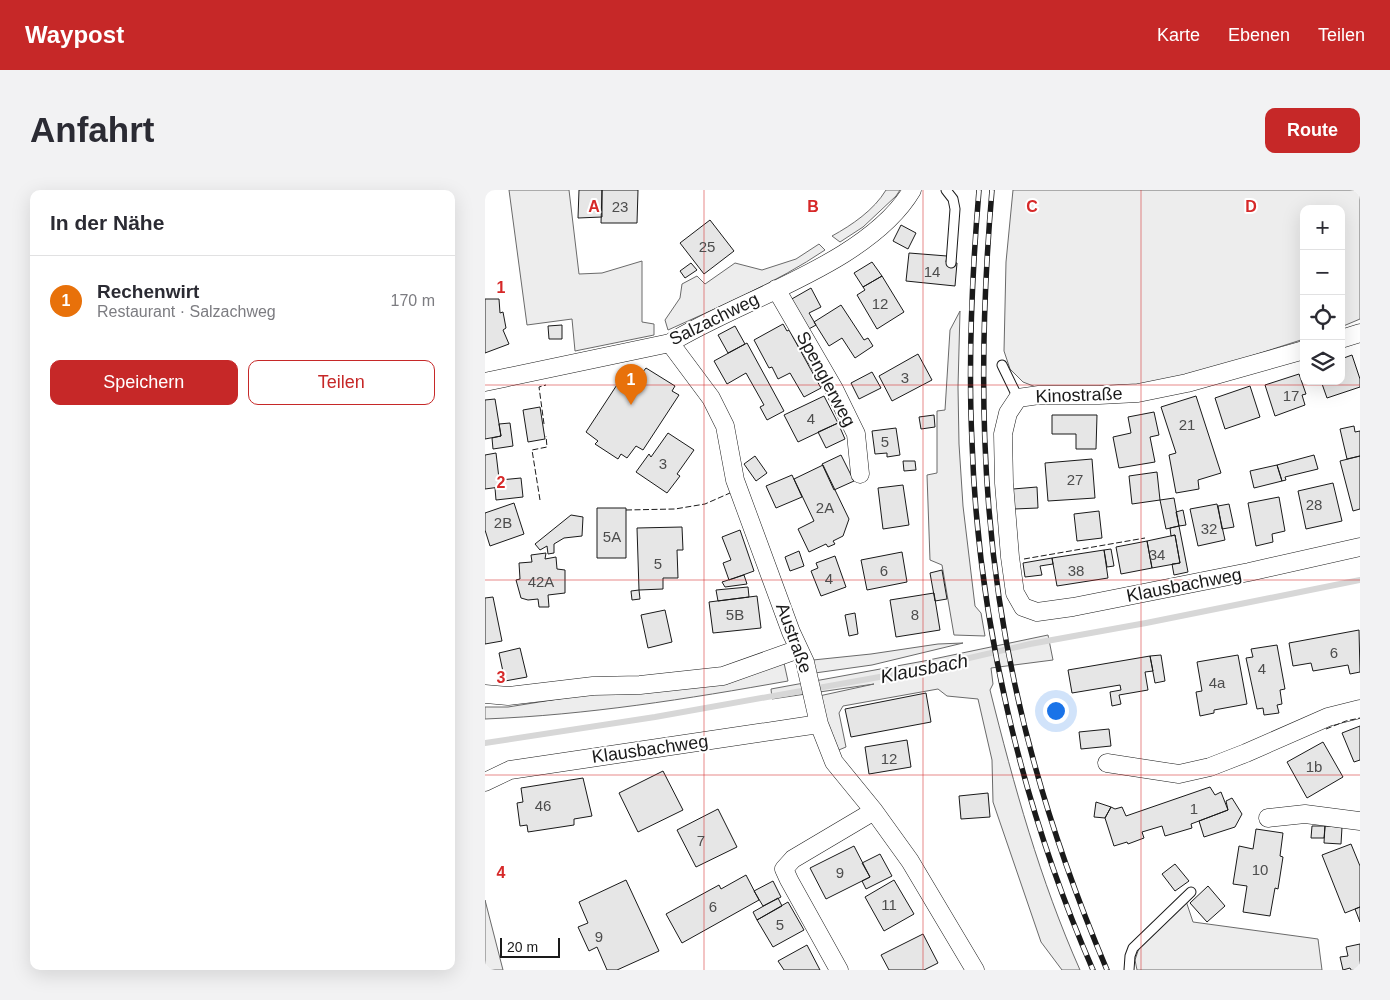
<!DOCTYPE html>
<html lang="de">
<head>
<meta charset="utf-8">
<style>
  body { margin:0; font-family:Arial,sans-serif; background:#f2f2f3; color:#2b2b33 }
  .controls { position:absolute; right:15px; top:15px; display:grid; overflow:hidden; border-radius:10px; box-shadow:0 5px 20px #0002 }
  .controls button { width:45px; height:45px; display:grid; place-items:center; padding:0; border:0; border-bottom:1px solid #e1e1e2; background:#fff; color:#2b2b33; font:25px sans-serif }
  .scale { position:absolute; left:15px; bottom:12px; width:60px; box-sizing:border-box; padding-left:5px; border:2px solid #1a1a1a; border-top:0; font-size:14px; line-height:18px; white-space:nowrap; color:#1a1a1a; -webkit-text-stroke:4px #fff; paint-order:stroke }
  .you { position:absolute; left:570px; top:520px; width:18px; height:18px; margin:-12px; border:4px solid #fff; border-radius:50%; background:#1a73e8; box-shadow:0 0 0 8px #1a73e833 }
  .badge { display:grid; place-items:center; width:32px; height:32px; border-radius:50%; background:#c62828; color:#fff; font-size:16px; font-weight:700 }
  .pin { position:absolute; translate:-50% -41px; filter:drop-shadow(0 1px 2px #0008) }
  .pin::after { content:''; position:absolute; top:26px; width:18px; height:15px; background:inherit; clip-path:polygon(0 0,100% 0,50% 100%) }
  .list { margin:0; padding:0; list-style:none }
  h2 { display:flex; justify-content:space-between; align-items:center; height:65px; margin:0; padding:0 20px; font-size:21px }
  h2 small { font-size:16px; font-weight:400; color:#7c7c81 }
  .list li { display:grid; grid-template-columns:32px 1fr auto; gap:15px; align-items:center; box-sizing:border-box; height:90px; padding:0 20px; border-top:1px solid #e1e1e2 }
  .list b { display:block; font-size:19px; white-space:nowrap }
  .list p { margin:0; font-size:16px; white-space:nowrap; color:#7c7c81 }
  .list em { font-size:16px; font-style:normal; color:#7c7c81 }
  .actions { display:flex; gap:10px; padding:15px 20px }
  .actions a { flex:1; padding:11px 0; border:1px solid #c62828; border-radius:10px; text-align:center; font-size:18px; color:#c62828 }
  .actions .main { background:#c62828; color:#fff }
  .icon { flex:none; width:28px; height:28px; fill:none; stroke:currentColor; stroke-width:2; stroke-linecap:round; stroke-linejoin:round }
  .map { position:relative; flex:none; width:875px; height:780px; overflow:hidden; border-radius:10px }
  header { display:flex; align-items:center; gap:30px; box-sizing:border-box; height:70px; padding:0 25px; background:#c62828; color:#fff }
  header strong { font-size:24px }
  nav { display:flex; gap:28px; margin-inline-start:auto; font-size:18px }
  .intro { display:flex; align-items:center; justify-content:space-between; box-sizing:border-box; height:120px; padding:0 30px }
  h1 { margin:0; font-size:35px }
  .button { padding:12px 22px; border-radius:10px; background:#c62828; color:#fff; font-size:18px; font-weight:700 }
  main { display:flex; gap:30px; padding:0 30px }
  aside { flex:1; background:#fff; border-radius:10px; box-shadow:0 5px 20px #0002 }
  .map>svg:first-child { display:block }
  .green { fill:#ededed; stroke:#6a6a6a }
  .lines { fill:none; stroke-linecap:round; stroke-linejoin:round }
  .stream { stroke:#d7d7d7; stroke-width:6 }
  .building { fill:#e6e6e6; stroke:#1a1a1a }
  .service-casing { stroke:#1a1a1a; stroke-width:11 }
  .minor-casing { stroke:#1a1a1a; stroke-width:19 }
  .service { stroke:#fff; stroke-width:9 }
  .minor { stroke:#fff; stroke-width:18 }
  .rail-casing { stroke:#1a1a1a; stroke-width:5.5 }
  .rail { stroke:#fff; stroke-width:4; stroke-dasharray:11; stroke-linecap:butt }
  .fence { stroke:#1a1a1a; stroke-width:1; stroke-dasharray:6 2.5; stroke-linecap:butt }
  .grid { fill:none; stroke:#d62828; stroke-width:1; stroke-opacity:0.55 }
  .labels { text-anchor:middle; stroke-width:4; stroke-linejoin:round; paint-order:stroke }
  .number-label { font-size:15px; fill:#4d4d4d }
  .street-label { font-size:18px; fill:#1a1a1a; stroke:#fff }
  .water-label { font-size:19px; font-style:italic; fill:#1a1a1a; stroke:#fff }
  .grid-label { font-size:16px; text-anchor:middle; font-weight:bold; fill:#d62828; stroke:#fff; stroke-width:4; stroke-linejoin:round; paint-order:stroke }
</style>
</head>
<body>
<header>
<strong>Waypost</strong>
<nav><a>Karte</a><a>Ebenen</a><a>Teilen</a></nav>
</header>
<div class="intro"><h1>Anfahrt</h1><a class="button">Route</a></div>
<main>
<aside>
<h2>In der Nähe<small></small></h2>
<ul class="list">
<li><span class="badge" style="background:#e8710a">1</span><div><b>Rechenwirt</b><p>Restaurant · Salzachweg</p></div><em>170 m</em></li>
</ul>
<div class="actions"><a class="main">Speichern</a><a>Teilen</a></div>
</aside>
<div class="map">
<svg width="875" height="780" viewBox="0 0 875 780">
  <rect width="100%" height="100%" fill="#fff"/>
  <path class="green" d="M24 0H84L94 84 117 83 157 71V132L169 134V145L90 161 87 129 42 135Z
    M401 0H415L411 6 378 37 355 52 347 46C367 35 389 20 401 0Z
    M528 0H875V129L856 137V19H819V149L701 187 653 197 556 199 538 192 525 179 519 161 521 72Z
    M334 54 340 60C291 93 236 116 183 140L180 130 195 108 197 94 212 86 220 94 250 73 277 80 311 69Z
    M475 121 473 197 474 254 478 316 490 416 496 423 500 446 469 445 457 375 445 370 442 285 452 283V221L460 220 465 140Z
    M563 445 568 470 506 478 508 494 505 500C529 596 555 690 595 780H577L556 752 508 612 507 570 493 509 462 506 453 499 358 516 354 523 361 557 349 562 334 506 389 494 287 509 286 499 439 471Z
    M478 453 387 475 330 483 328 470 386 464 453 454Z
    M299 473 303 491C202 509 102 525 0 529V517H23Z
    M0 710 18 780H0Z
    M701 711 708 732 833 749 837 780H652L650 770 654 758Z"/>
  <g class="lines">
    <path class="stream" d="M0 553 170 527 428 481 545 454 661 433 875 390"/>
  </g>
  <path class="building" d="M94 0H117V27L93 28Z
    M117 0H153L152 33H116Z
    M225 30 249 61 219 84 195 53Z
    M416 35 431 43 423 59 408 51Z
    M424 63 462 66 461 72 472 73 470 96 421 91Z
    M387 72 397 86 378 97 369 83Z
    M206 73 212 80 200 88 195 81Z
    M397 86 419 122 392 139 372 105 380 100 378 97Z
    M326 98 336 117 324 123 331 135 322 140 305 110Z
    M0 109H14L15 123 18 122 21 138 18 140 24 154 0 163Z
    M356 115 379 150 383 148 388 156 370 168 357 148 344 156 329 132Z
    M298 134 302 141 304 140 336 198 319 207 305 183 293 189 287 177 284 178 269 150Z
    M77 135V149H64L63 136Z
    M250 136 260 154 243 163 233 145Z
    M262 153 299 221 282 230 275 217 279 215 261 183 242 194 229 171Z
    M433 164 447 190 407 211 394 186Z
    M867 165 875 189V197L842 208 836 191H856V169Z
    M145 175 157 183 161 178 190 196 187 201 194 205 158 260 151 256 142 268 136 264 133 269 110 254 113 251 101 242Z
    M387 182 396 198 374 209 366 193Z
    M814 184 821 204 817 205 820 215 790 226 780 195Z
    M765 196 775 227 740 239 730 208Z
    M339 206 353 233 313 252 299 225Z
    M711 206 736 283 713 290 714 299 691 303 684 265 691 263 676 217Z
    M10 209 16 246 0 249V210Z
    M55 217 60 249 43 252 38 220Z
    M669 222 674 245 665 247 670 272 634 278 628 247 646 243 643 227Z
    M449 225 450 237 436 239 434 227Z
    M567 225H612L611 259H591V244H567Z
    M25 233 28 256 8 259 7 248 16 246 14 234Z
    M353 233 360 249 341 258 333 242Z
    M869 236 870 242 875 241V266L862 269 855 239Z
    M411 238 415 265 402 267V263L390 264 387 241Z
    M183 243 209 260 192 284 195 286 182 303 151 282 164 264 166 267Z
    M11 263 15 297 0 299V265Z
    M356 265 369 291 349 300 337 274Z
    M829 265 833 279 800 287 801 290 797 291 792 275Z
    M270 266 282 283 271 291 259 274Z
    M875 266V319L868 321 855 271Z
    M607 269 610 308 563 311 560 273Z
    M418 271H430L431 280 419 281Z
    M338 275 364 329 358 346 348 351 350 354 343 357 341 354 324 362 313 339 329 331 309 289Z
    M792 275 797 291 769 298 765 281Z
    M672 282 675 310 647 314 644 286Z
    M307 285 317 307 291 318 281 296Z
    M36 288 38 307 11 310 10 298 15 297V290Z
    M848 293 857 331 821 339 813 301Z
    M418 295 424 335 398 339 393 298Z
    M552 297 553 318 529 319 528 299Z
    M794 307 800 341 787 344 788 352 771 356 763 313Z
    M689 308 694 336 681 339 675 310Z
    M29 313 39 344 5 356 0 340V323Z
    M732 314 740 350 713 356 705 319Z
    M744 314 749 337 737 339 733 316Z
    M112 318H141V368H112Z
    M698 320 701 335 694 336 691 322Z
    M614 321 617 348 592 351 589 324Z
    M86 325 98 327 97 346 79 348 69 354V363L63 364 62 356 55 360 50 354Z
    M694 336 703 382 689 385 687 374 695 373 690 345 686 346 685 338Z
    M197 337 198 360H192L193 388H178V399L154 400 152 338Z
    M255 340 269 381 244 390 238 373 246 370 237 347Z
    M690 345 695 373 667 378 662 351Z
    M662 351 667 378 636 384 631 357Z
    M626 359 629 376 622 377 619 360Z
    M619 360 623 388 572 396 567 368Z
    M314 361 319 376 305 381 300 367Z
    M417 362 422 392 382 400 376 370Z
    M61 363 60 369 71 367 72 379 80 380V403L63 405 64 417H54L53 409 43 410 36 408 31 390 35 389 34 373 47 372 46 365Z
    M350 366 361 397 336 406 326 381 333 378 331 373Z
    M567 368 568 374 555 376 557 385 540 387 538 373Z
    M457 380 462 409 450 411 445 383Z
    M259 385 262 394 240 397 237 392Z
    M263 397 264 407 233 411 231 400Z
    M154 400 155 409 147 410 146 401Z
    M449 403 455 440 411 447 405 410Z
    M272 406 276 438 228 443 224 412Z
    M8 407 17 451 0 454V408Z
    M180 420 187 452 163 458 156 425Z
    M370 423 373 444 364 446 360 425Z
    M874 440 875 482 865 484 863 475 828 481 826 473 808 476 804 453Z
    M792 455 800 499 795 500 797 514 792 515 794 523 779 525 778 518 772 519 761 468 768 467 766 459Z
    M35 458 42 487 20 491 14 463Z
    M676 465 680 491 670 493 665 466Z
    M753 465 762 514 729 520V523L715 526 711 502 717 501 712 472Z
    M665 466 668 481 660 482 663 500 634 505 636 514 627 516 625 502 636 500 635 495 587 503 583 480Z
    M441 503 446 532 366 547 360 519Z
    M875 536V570L869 572 857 543Z
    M624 539 626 556 596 559 594 542Z
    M422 550 426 577 384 584 380 557Z
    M838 552 858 587 822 608 802 572Z
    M178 581 198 620 153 642 134 603Z
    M98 588 107 626 89 629V635L43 642 42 635 35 636 32 613 38 612 36 598Z
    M725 597 730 605 736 602 743 620 706 634 707 638 680 646 677 636 657 642 659 648 643 654 642 652 629 656 620 628 626 617 630 619 637 617 641 626Z
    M503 603 505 627 476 629 474 606Z
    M747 608 757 624 750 637 719 647 714 631 743 620 741 611Z
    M611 612 626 617 620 628 609 627Z
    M233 619 252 657 211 677 192 640Z
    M827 636H840L839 648H826Z
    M840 636 857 637 856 654 839 653Z
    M771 639 798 643 795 666 798 667 793 699 790 698 785 726 758 722 762 696 748 694 754 656 768 659Z
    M866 654 875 676V717L860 723 837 665Z
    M369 656 385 687 341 709 325 678Z
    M395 664 407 686 381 699 377 691 385 687 377 673Z
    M690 674 704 691 690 701 677 684Z
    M261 685 274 710 197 753 181 724 234 695 236 699Z
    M141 690 174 761 132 780H122L112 757 104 761 93 737 103 733 94 712Z
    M409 690 429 724 399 741 380 707Z
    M288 691 296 707 278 716 269 701Z
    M723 696 740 716 722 732 705 713Z
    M293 708 297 716 272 730 268 722Z
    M303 712 319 740 288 757 272 730Z
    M875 717V732L870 719Z
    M438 744 453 773 439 780H404L396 765Z
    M875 754V780H866L865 778 858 780 855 767 863 766 861 757Z
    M322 755 335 780H299L293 771Z"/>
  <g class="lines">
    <defs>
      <path id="service" d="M461 0 468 9 470 19 466 73
        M517 175 533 208
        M644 780 645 766 648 758 706 702"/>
      <path id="minor" d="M291 99 349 199 371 244 375 284
        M856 149 875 143
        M185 153 226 208 240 236 250 290 306 442 320 472 334 534 349 572 389 621 425 671 490 780
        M819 160 702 193 653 203 614 205H554L533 208 523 223 518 244 519 293 525 367 530 403 538 417 552 422 588 417 764 382 875 357
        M0 192 185 153C256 109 384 73 427 0
        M0 504 23 506 108 496 155 495 238 486 314 459
        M622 573 694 584 725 577 761 563 843 527 875 519
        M0 592 25 580 334 534
        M783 628 820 624 875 631
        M354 780 304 690 299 679 308 669 389 621"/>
    </defs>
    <use href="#service" class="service-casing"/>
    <use href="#minor" class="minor-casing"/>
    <use href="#service" class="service"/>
    <use href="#minor" class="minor"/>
    <defs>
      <path id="rail" d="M494 0C487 84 483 168 487 252 493 432 536 615 608 780
        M507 0C493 165 494 332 530 495 551 593 583 688 622 780"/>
    </defs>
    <use href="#rail" class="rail-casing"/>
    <use href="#rail" class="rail"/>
    <path class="fence" d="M59 234 54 197 61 195
      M55 310 47 260 62 257 61 246
      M141 320 190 319 220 314 245 303
      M539 369 660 348
      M841 539 861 531 875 528"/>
  </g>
  <path class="grid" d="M219 0V780M438 0V780M656 0V780M0 195H875M0 390H875M0 585H875"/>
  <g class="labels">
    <g class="number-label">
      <text x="135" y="22">23</text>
      <text x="222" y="62">25</text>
      <text x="447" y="87">14</text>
      <text x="395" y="119">12</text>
      <text x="420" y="193">3</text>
      <text x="806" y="211">17</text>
      <text x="326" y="234">4</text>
      <text x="702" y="240">21</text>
      <text x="400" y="257">5</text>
      <text x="178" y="279">3</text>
      <text x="590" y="295">27</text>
      <text x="829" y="320">28</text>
      <text x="340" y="323">2A</text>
      <text x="18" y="338">2B</text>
      <text x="724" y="344">32</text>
      <text x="127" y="352">5A</text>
      <text x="672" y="370">34</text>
      <text x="173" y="379">5</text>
      <text x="399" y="386">6</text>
      <text x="591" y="386">38</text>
      <text x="344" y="394">4</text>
      <text x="56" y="397">42A</text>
      <text x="250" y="430">5B</text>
      <text x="430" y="430">8</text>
      <text x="849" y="468">6</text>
      <text x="777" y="484">4</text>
      <text x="732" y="498">4a</text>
      <text x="404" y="574">12</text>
      <text x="829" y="582">1b</text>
      <text x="58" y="621">46</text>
      <text x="709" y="624">1</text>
      <text x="216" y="656">7</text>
      <text x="775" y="685">10</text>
      <text x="355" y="688">9</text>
      <text x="404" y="720">11</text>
      <text x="228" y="722">6</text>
      <text x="295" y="740">5</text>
      <text x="114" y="752">9</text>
    </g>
    <g class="street-label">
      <text transform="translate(229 129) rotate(-26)" y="6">Salzachweg</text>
      <text transform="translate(341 189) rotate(62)" y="6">Spenglerweg</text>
      <text transform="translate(594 205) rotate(-2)" y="6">Kinostraße</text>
      <text transform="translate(699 395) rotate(-11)" y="6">Klausbachweg</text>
      <text transform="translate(309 448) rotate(70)" y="6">Austraße</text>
      <text transform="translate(165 559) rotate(-8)" y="6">Klausbachweg</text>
    </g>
    <g class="water-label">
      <text transform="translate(439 478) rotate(-11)" y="7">Klausbach</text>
    </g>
  </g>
  <g class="grid-label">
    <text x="109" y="22">A</text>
    <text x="328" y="22">B</text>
    <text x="547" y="22">C</text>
    <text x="766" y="22">D</text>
    <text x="16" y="103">1</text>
    <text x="16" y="298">2</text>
    <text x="16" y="493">3</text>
    <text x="16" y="688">4</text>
  </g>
</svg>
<div class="controls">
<button>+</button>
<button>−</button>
<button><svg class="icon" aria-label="locate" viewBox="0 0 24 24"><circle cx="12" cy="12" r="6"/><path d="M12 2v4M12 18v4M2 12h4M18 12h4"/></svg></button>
<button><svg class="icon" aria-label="layers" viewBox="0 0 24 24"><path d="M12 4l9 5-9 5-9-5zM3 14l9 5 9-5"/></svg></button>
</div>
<div class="scale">20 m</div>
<div class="you"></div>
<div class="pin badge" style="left:146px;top:215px;background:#e8710a">1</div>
</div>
</main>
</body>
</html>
